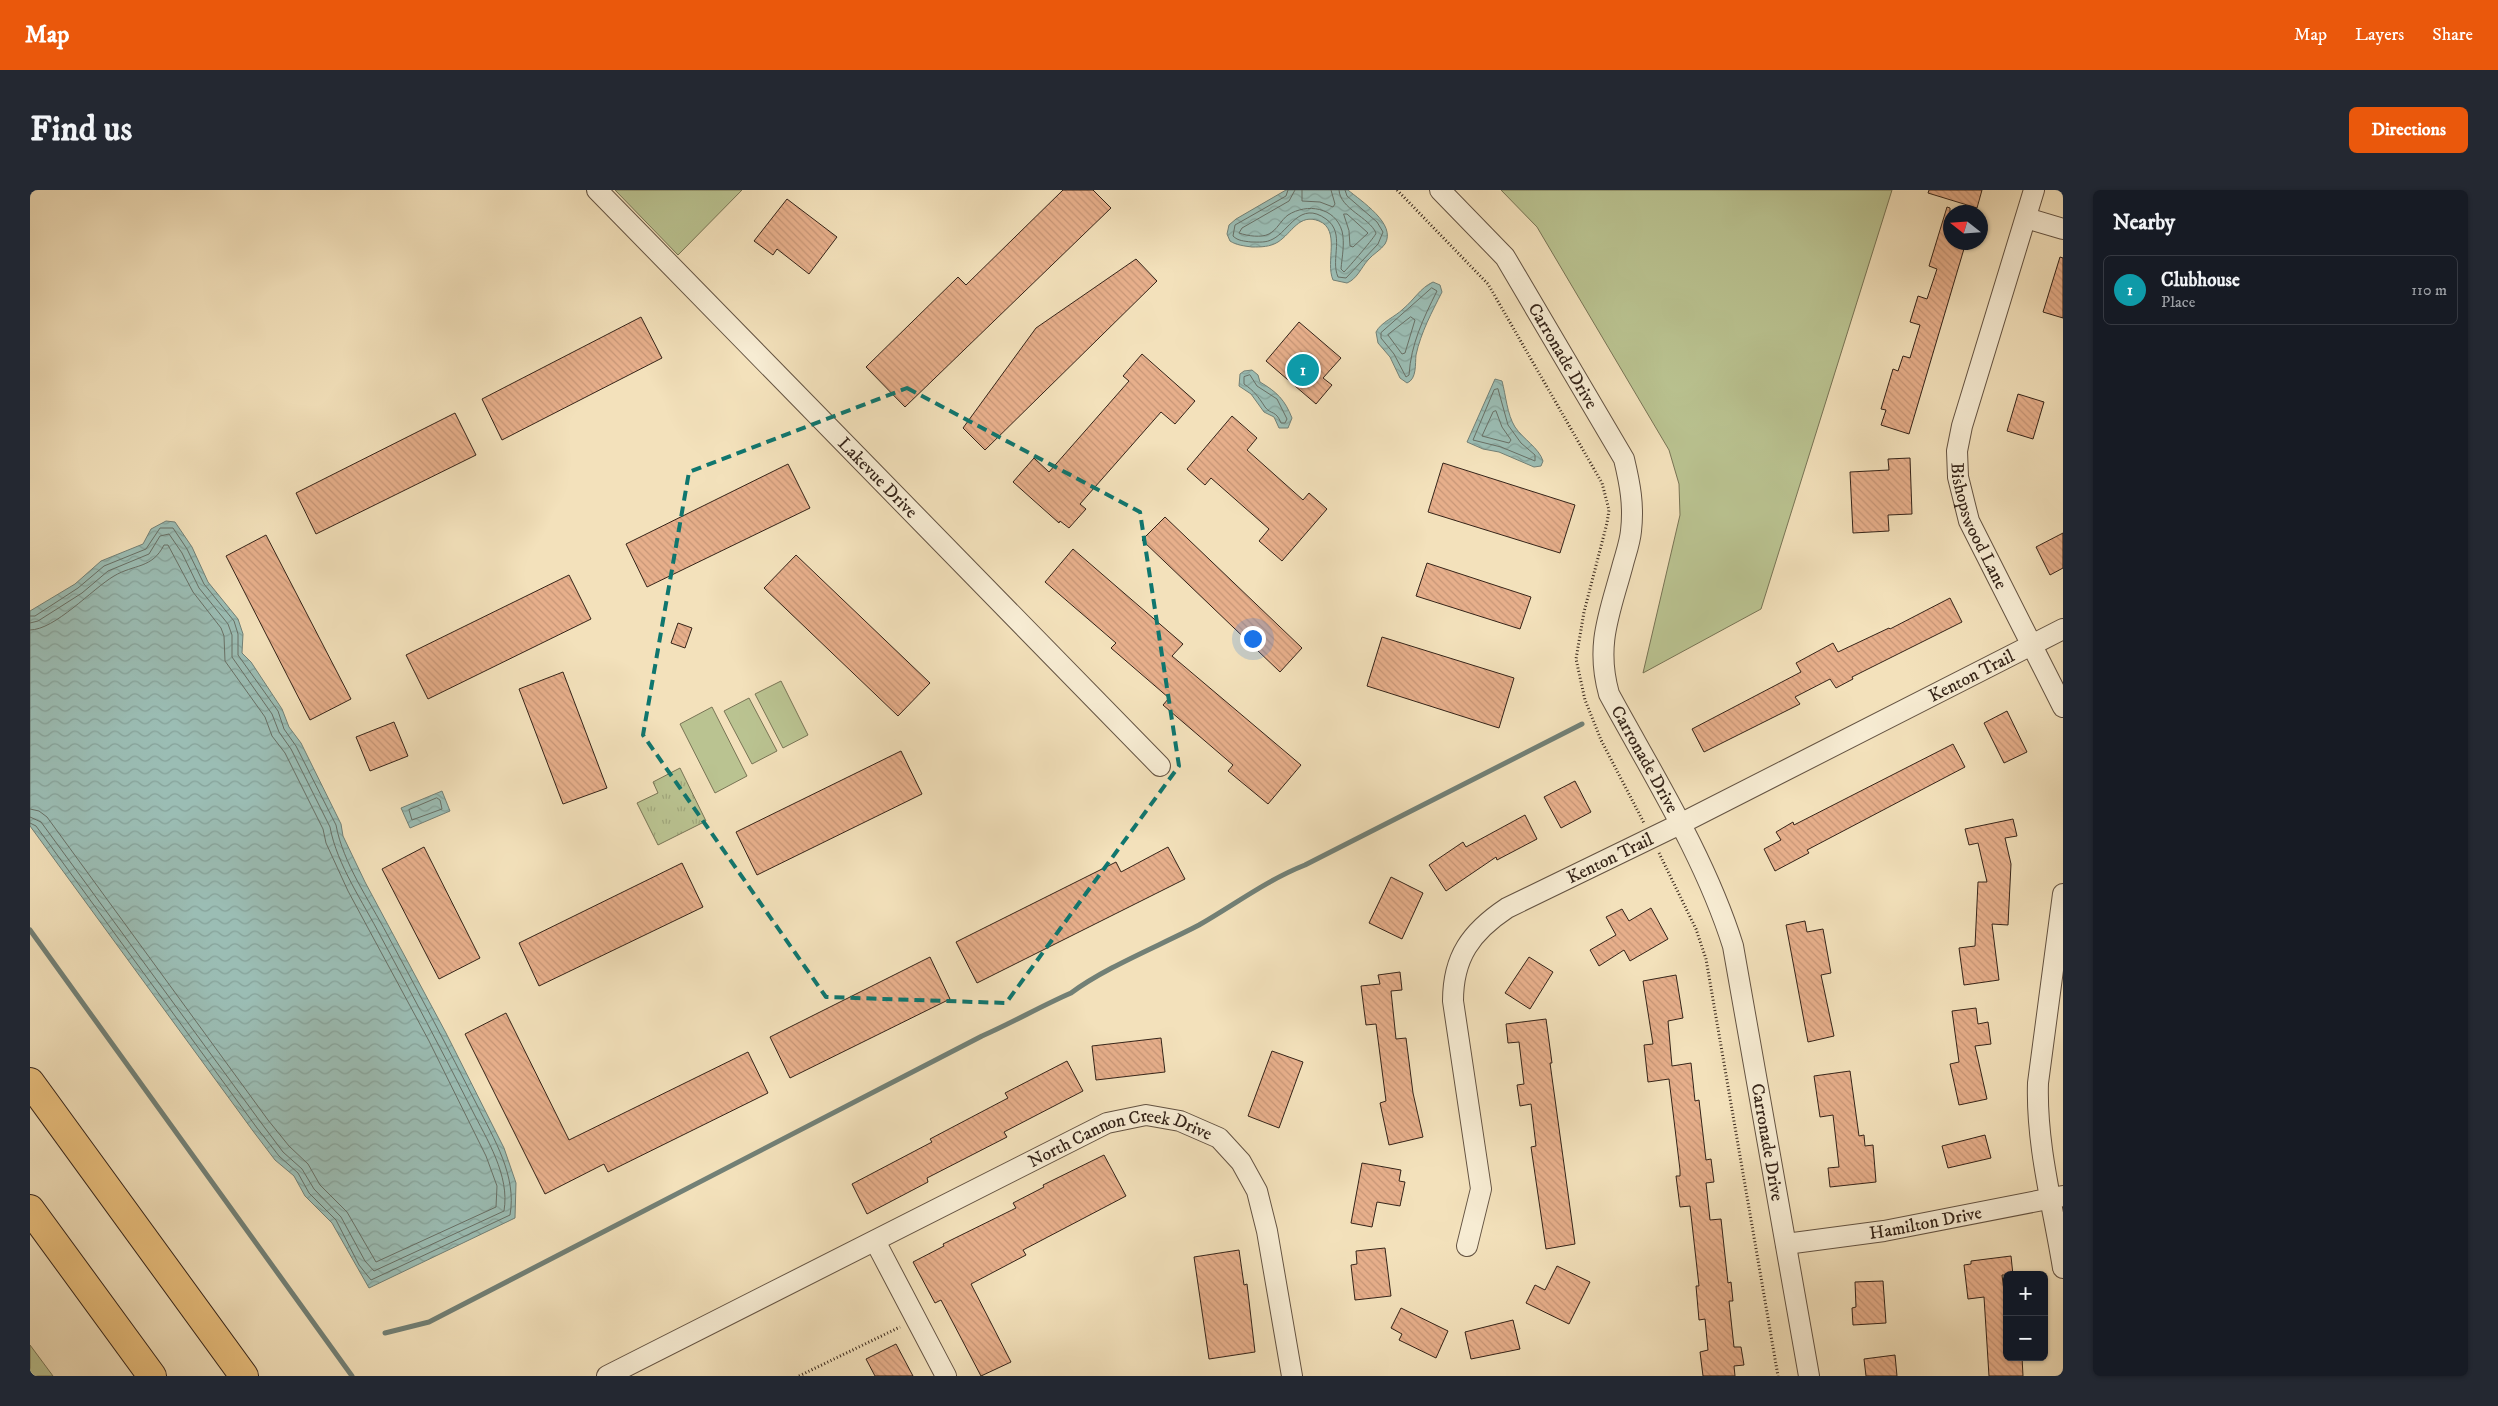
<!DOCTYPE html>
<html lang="en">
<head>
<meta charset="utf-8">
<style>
  body { margin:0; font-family:"IM FELL DW Pica",serif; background:#242831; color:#f1f3f6 }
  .controls { position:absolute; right:15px; bottom:15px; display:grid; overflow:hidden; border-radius:8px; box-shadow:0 1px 4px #0004 }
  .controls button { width:45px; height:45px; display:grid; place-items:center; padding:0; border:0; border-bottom:1px solid #363941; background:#171b24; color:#f1f3f6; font:25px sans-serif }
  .compass { position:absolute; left:1913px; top:15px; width:45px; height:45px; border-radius:50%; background:#171b24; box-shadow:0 1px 4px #0004; rotate:287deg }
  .you { position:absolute; left:1222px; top:448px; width:18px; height:18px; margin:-12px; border:4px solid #fff; border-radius:50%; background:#1a73e8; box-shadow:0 0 0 8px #1a73e833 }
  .badge { display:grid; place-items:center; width:32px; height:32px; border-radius:50%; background:#ea580c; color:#fff; font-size:16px; font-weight:700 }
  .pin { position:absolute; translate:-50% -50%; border:2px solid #fff; box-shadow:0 1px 5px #0006 }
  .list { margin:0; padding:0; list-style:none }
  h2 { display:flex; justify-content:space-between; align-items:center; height:65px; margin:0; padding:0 20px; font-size:21px }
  h2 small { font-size:16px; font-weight:400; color:#9ea1a6 }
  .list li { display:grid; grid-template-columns:32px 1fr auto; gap:15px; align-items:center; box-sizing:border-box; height:70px; margin:0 10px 10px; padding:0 10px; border:1px solid #363941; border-radius:8px }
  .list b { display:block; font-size:19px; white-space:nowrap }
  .list p { margin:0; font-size:16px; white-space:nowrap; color:#9ea1a6 }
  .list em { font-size:16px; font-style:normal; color:#9ea1a6 }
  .map { position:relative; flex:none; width:2033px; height:1186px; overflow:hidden; border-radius:8px }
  header { display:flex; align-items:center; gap:30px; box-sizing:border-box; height:70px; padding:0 25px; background:#ea580c; color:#fff }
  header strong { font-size:24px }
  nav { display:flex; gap:28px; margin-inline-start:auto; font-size:18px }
  .intro { display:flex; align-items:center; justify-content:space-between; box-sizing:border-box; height:120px; padding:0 30px }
  h1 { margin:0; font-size:35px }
  .button { padding:12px 22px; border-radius:8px; background:#ea580c; color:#fff; font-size:18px; font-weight:700 }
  main { display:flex; gap:30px; padding:0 30px }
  aside { flex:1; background:#171b24; border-radius:8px; box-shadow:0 1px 4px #0004 }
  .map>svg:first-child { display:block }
  .grass { fill:#bac391; stroke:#787455 }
  .park { fill:url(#park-tufts); stroke:#787455 }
  .water { fill:url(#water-waves); stroke:#728076 }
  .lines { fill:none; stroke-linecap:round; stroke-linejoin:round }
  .shore { stroke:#687066; stroke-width:1 }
  .stream { stroke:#728076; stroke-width:5 }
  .building { fill:url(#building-back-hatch); stroke:#352419 }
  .street-casing { stroke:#645342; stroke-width:22 }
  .highway-casing { stroke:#352419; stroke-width:30 }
  .path { stroke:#352419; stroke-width:3; stroke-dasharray:1 2.5; stroke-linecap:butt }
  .street { stroke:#f7ecd3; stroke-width:20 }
  .highway { stroke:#eac07e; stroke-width:28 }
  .marked { fill:none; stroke:#0f766e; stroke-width:4; stroke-dasharray:10 6; stroke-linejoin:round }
  .labels { text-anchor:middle; stroke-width:4.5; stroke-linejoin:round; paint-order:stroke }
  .street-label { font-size:18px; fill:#352419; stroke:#f7ecd3 }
</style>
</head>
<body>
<header>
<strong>Map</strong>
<nav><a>Map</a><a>Layers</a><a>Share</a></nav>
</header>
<div class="intro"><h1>Find us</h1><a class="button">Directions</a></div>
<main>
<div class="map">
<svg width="2033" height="1186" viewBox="0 0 2033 1186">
  <defs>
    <pattern id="park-tufts" width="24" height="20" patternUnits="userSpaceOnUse" patternTransform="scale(1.25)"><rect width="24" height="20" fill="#bac391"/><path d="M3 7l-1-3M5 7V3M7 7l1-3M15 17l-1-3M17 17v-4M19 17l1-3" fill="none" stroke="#a0a77c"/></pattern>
    <pattern id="water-waves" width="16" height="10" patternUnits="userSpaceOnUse" patternTransform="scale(1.25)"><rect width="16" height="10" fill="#9bbdb4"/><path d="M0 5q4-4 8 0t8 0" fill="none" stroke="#86a29a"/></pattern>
    <pattern id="building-back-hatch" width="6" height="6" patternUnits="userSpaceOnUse" patternTransform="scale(1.25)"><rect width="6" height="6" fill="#e7af8b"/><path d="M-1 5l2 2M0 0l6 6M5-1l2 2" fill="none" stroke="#c79677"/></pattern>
  </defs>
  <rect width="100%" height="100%" fill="#f3e1bb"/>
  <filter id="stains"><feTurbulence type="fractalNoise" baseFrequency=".004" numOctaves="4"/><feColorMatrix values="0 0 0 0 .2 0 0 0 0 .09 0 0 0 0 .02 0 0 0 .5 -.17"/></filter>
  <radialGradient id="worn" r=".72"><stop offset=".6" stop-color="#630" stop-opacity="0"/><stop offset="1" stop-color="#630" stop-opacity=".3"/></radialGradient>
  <path class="grass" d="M585 0H712L648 65Z
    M1471 0H1862L1731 419 1613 483 1650 325 1649 294 1639 260 1507 37Z
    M751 491 778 545 753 558 725 504Z
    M719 508 747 561 722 574 694 521Z
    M682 517 717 586 685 603 650 534Z
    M0 1155 23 1186H0Z"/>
  <path class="park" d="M650 578 676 631 628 655 607 613 628 603 623 592Z"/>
  <path class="water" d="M1256 0H1318C1331 11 1367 34 1355 54 1351 60 1343 64 1338 70 1331 78 1327 89 1317 93L1303 90C1295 72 1311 40 1289 31 1269 23 1262 43 1248 52 1240 57 1231 57 1222 57 1214 56 1206 55 1200 51L1197 44 1199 35 1206 29Z
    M1403 92 1410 95 1412 102C1402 122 1391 142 1386 165 1385 174 1387 189 1377 193L1370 188 1360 167 1348 153 1346 142C1351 132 1365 127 1373 119 1384 110 1390 98 1403 92Z
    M1222 180 1228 185 1230 192C1247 202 1255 210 1262 228L1258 238H1249L1244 227 1234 222 1221 204 1209 196 1210 184 1214 181Z
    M1465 189 1472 191C1476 206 1477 224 1485 237 1493 249 1509 258 1513 271L1511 276 1504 277 1469 262 1453 259 1437 252Z
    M136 331 145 332 162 357 178 392 208 429 213 444 212 463 221 472 252 519 259 537 271 553 311 634 313 646 335 692 416 843 474 958 486 993 485 1028 339 1098 302 1033 275 1006 264 986 245 970 223 941 0 636V421L45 394 71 371 113 354 121 339Z
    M412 601 420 621 380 638 371 618Z"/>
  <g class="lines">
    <path class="shore" d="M1258 0 1256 6 1205 35 1203 46C1208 51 1214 51 1221 52 1229 52 1236 53 1243 49 1259 41 1270 10 1296 29 1316 43 1300 69 1308 87L1316 88 1348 54 1353 42 1347 32 1317 6 1315 0
      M1265 0 1259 11 1212 38 1209 43C1218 46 1231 48 1239 44 1247 40 1251 30 1258 25 1277 13 1305 17 1312 41 1315 53 1312 67 1311 79L1314 82C1318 78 1346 46 1346 43 1339 27 1310 19 1309 0
      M1272 0V11L1290 12 1303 17 1305 14 1301 0
      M1314 24H1317L1338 43 1323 57 1320 56 1319 41Z
      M1402 98 1407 101C1393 129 1381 154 1379 185L1376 187 1364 164 1351 148V143Z
      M1381 127 1385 130 1375 163 1372 164 1358 145Z
      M1220 185 1227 196 1247 209 1257 229 1255 233H1251C1246 220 1241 225 1235 217 1228 206 1224 201 1214 194V187Z
      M1468 199 1478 235 1491 253 1505 265V271L1471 257 1443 250 1464 200Z
      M1466 221 1472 237 1481 250 1479 253 1452 246 1463 222Z
      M0 426H5L48 398 74 376 116 359 130 338H143L157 359 174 394 204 431 208 444V465L248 521 254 539 266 556 306 635C313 673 339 710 357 744 388 801 418 858 447 915 464 949 487 986 480 1025L341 1090 329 1075 306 1030 279 1003 268 983 249 966 227 938 6 636 0 633
      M0 433 8 431 52 403 78 381 119 364 130 346 139 344 152 363 169 398 198 434 202 445V467L242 524 249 542 261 559 300 637C307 675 333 712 351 747 382 804 412 861 441 918 457 950 480 985 474 1021L344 1081 335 1071 311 1027 284 999 272 979 253 962 232 934 11 632 0 627
      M0 440C25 440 62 399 84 386 104 374 122 379 134 355H138L163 402 191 438 194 446 195 471 235 527 242 546 255 563 293 639 296 653 318 701 399 851 456 966 467 996 466 1017 346 1072 317 1022 290 995 278 974 259 956 238 930 17 627 9 621 0 619
      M407 608 410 610 412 619 382 630 379 620Z"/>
    <path class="stream" d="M0 740 322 1186
      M355 1143 399 1132 952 846C982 833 1011 816 1041 803 1076 777 1129 756 1169 735 1204 715 1237 690 1275 675L1552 534"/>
  </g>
  <path class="building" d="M1033 0H1063L1081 18 875 217 836 177 928 87 936 95Z
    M1899 0H1952L1947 18 1898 3Z
    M757 9 807 47 779 84 747 59 743 65 724 51Z
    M1917 17 1920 18V52H1936L1879 244 1851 235 1856 220 1851 219 1863 179 1868 181 1873 166 1880 168 1890 135 1880 132 1888 106 1897 109 1907 79 1899 76Z
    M2030 67 2033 68V128L2013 122Z
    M1106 69 1127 91 955 260 933 238 1006 138Z
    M611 127 632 168 472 250 452 209Z
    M1269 132 1311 168 1293 188 1302 195 1286 214 1236 171Z
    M1112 164 1165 211 1145 234 1131 222 1050 314 1056 319 1039 338 1030 331 1029 333 983 292 1004 268 1019 282 1099 191 1093 186Z
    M1988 204 2014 212 2003 249 1977 241Z
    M425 223 446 265 286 344 266 303Z
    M1202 226 1227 248 1217 260 1273 310 1279 303 1297 319 1252 371 1229 351 1239 339 1181 288 1175 295 1157 279Z
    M1880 268 1882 324 1858 325 1859 341 1823 343 1820 282 1859 280 1858 269Z
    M1413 273 1545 315 1530 363 1398 322Z
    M758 274 780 318 617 397 596 354Z
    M1135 327 1272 458 1250 482 1112 350Z
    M2033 343V378L2020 385 2006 357Z
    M236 345 321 509 280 530 196 366Z
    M1043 359 1153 454 1142 466 1271 575 1238 614 1198 581 1203 575 1133 515 1139 508 1081 458 1086 453 1015 392Z
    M766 365 900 493 868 526 734 398Z
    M1397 373 1501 407 1490 439 1386 406Z
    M539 385 561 429 398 509 376 465Z
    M1920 408 1932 432 1822 487 1823 489 1806 498 1800 489 1765 507 1770 514 1674 562 1662 539 1771 482 1766 473 1803 453 1808 462 1859 438 1860 439Z
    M648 433 662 438 655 458 641 453Z
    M1352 447 1484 488 1469 538 1337 496Z
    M533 482 577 598 533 614 489 499Z
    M1977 521 1997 562 1974 573 1954 533Z
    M364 532 378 566 340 581 326 547Z
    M1923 554 1935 577 1777 660 1779 663 1745 681 1734 659 1751 650 1746 642 1763 632 1764 635Z
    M871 561 892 604 727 685 706 642Z
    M1545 591 1561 622 1531 638 1514 607Z
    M1495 625 1507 649 1467 670 1466 667 1416 701 1399 675 1433 652 1436 657Z
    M1983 629 1987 646 1975 648 1981 674 1978 735 1962 734 1969 790 1934 795 1929 758 1945 756 1948 692H1957L1948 653 1939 655 1935 639Z
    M394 657 450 768 409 789 352 679Z
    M1138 657 1155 689 947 793 926 752 1086 672 1091 682Z
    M652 673 673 717 509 796 489 753Z
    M1361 687 1393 703 1372 749 1339 733Z
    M1621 718 1638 749 1600 771 1594 760 1569 776 1560 760 1586 745 1576 727 1592 719 1599 731Z
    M1775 731 1777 742 1793 739 1801 783 1791 785 1804 846 1778 852 1756 735Z
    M900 767 920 809 760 888 740 847Z
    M1499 767 1523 782 1500 819 1475 803Z
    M1370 782 1372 800 1361 801 1366 849 1376 848 1383 903 1393 947 1359 955 1350 913 1356 911 1346 834 1336 835 1331 796 1350 794 1348 785Z
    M1646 785 1653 828 1638 831 1642 876 1661 873 1665 911 1669 910 1676 970 1681 969 1684 992 1676 993 1680 1030 1691 1029 1698 1093 1701 1092 1703 1111H1699L1704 1157H1711L1714 1175 1704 1176 1705 1186H1673L1670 1162 1678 1160 1675 1129 1669 1130 1666 1096H1669L1660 1016 1650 1017 1646 986H1650V980L1639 889 1618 892 1614 855 1623 854 1613 791Z
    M1946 818 1948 834 1958 832 1961 854 1945 856 1957 909 1929 915 1920 874 1929 872 1922 821Z
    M476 823 539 950 718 862 738 903 578 982 574 974 515 1004 435 844Z
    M1516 829 1522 873H1520L1545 1054 1516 1059 1501 957 1506 956 1501 914 1490 916 1487 895 1494 894 1489 852 1478 853 1476 834Z
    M1131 848 1135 882 1066 890 1062 856Z
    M1242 861 1273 872 1249 938 1218 926Z
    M1037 871 1053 901 974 942 977 947 897 988 898 992 837 1024 822 994 902 952 900 949 978 908 975 903Z
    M1820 881 1829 946 1834 945 1835 956 1843 955 1846 992 1800 997 1798 978 1809 977 1803 925 1790 927 1784 886Z
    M1955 945 1961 968 1918 978 1912 956Z
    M1074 965 1096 1006 993 1060 996 1065 941 1094 981 1172 951 1186 911 1110 905 1113 883 1072 914 1056 913 1054 986 1018 983 1013 1014 997 1013 995Z
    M1332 973 1371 980 1369 991 1375 992 1370 1016 1347 1012 1342 1037 1321 1033Z
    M1355 1058 1361 1106 1325 1110 1321 1075 1327 1074 1326 1061Z
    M1209 1060 1214 1095 1217 1094 1225 1162 1179 1169 1164 1067Z
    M1981 1066 1983 1085H1972L1977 1124V1167H1992L1993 1186H1959L1954 1107 1938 1109 1934 1075 1941 1074V1071Z
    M1527 1076 1560 1092 1539 1134 1496 1113 1505 1095 1515 1100Z
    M1853 1091 1856 1133 1823 1135 1822 1118 1826 1117 1825 1092Z
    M1371 1118 1418 1141 1406 1168 1369 1150 1372 1144 1361 1138Z
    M1483 1130 1490 1159 1441 1169 1435 1142Z
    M866 1154 883 1186H845L836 1169Z
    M1865 1165 1867 1186H1836L1834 1169Z"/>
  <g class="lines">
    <defs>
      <g id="street">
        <path id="s1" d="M567 0 1130 576"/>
        <path id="s2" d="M1410 0 1475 67 1594 269C1600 294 1604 315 1601 341 1600 352 1596 363 1593 374 1580 423 1565 454 1579 504 1623 585 1675 667 1703 756L1779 1186"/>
        <path id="s3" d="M2004 0 1932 236 1927 261 1928 287 1939 331 2033 517"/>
        <path d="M1996 28 2033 39"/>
        <path d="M2033 704 2008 893C2006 955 2023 1016 2033 1078"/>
        <path d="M845 1051 916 1186"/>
        <path id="s4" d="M1756 1054 1854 1041 2033 1006"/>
        <path id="s5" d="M1437 1056 1451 999 1423 811C1423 767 1441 742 1477 718L1650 634 2033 439"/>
        <path id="s6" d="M577 1186 1077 933 1116 925 1150 931 1189 948 1211 972 1227 1001 1237 1041 1262 1186"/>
      </g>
      <path id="highway" d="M0 892 214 1186
        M0 1019 122 1186"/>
    </defs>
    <use href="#street" class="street-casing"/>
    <use href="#highway" class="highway-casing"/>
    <path class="path" d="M1367 0 1458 94 1572 293 1579 320 1577 333 1554 422 1546 469 1555 510 1571 550 1614 633
      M1629 663 1666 739 1676 769 1748 1186
      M769 1186 870 1137"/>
    <use href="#street" class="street"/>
    <use href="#highway" class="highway"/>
  </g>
  <path class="marked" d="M877 198 1110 322 1149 576 976 813 796 807 613 545 659 282Z"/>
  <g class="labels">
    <g class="street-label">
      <text dy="6" stroke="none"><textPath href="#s2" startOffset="208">Carronade Drive</textPath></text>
      <text dy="6" stroke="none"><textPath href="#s1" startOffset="402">Lakevue Drive</textPath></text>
      <text dy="6" stroke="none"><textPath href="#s3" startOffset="351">Bishopswood Lane</textPath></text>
      <text dy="6" stroke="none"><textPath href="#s5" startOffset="881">Kenton Trail</textPath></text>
      <text dy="6" stroke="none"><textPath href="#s2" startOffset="642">Carronade Drive</textPath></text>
      <text dy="6" stroke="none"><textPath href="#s5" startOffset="476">Kenton Trail</textPath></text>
      <text dy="6" stroke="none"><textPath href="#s2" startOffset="1048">Carronade Drive</textPath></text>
      <text dy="6" stroke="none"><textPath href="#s6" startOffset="571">North Cannon Creek Drive</textPath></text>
      <text dy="6" stroke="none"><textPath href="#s4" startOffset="141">Hamilton Drive</textPath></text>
    </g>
  </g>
  <rect width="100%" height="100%" filter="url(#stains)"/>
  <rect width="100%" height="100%" fill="url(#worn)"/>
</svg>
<div class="controls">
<button>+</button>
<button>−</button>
</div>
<svg class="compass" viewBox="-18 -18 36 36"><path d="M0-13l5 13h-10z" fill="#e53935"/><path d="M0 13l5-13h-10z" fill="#9ea1a6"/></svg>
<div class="you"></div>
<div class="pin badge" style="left:1273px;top:180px;background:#0f9aa8">1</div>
</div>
<aside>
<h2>Nearby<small></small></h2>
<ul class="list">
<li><span class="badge" style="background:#0f9aa8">1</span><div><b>Clubhouse</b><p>Place</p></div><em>110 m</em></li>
</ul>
</aside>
</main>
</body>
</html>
